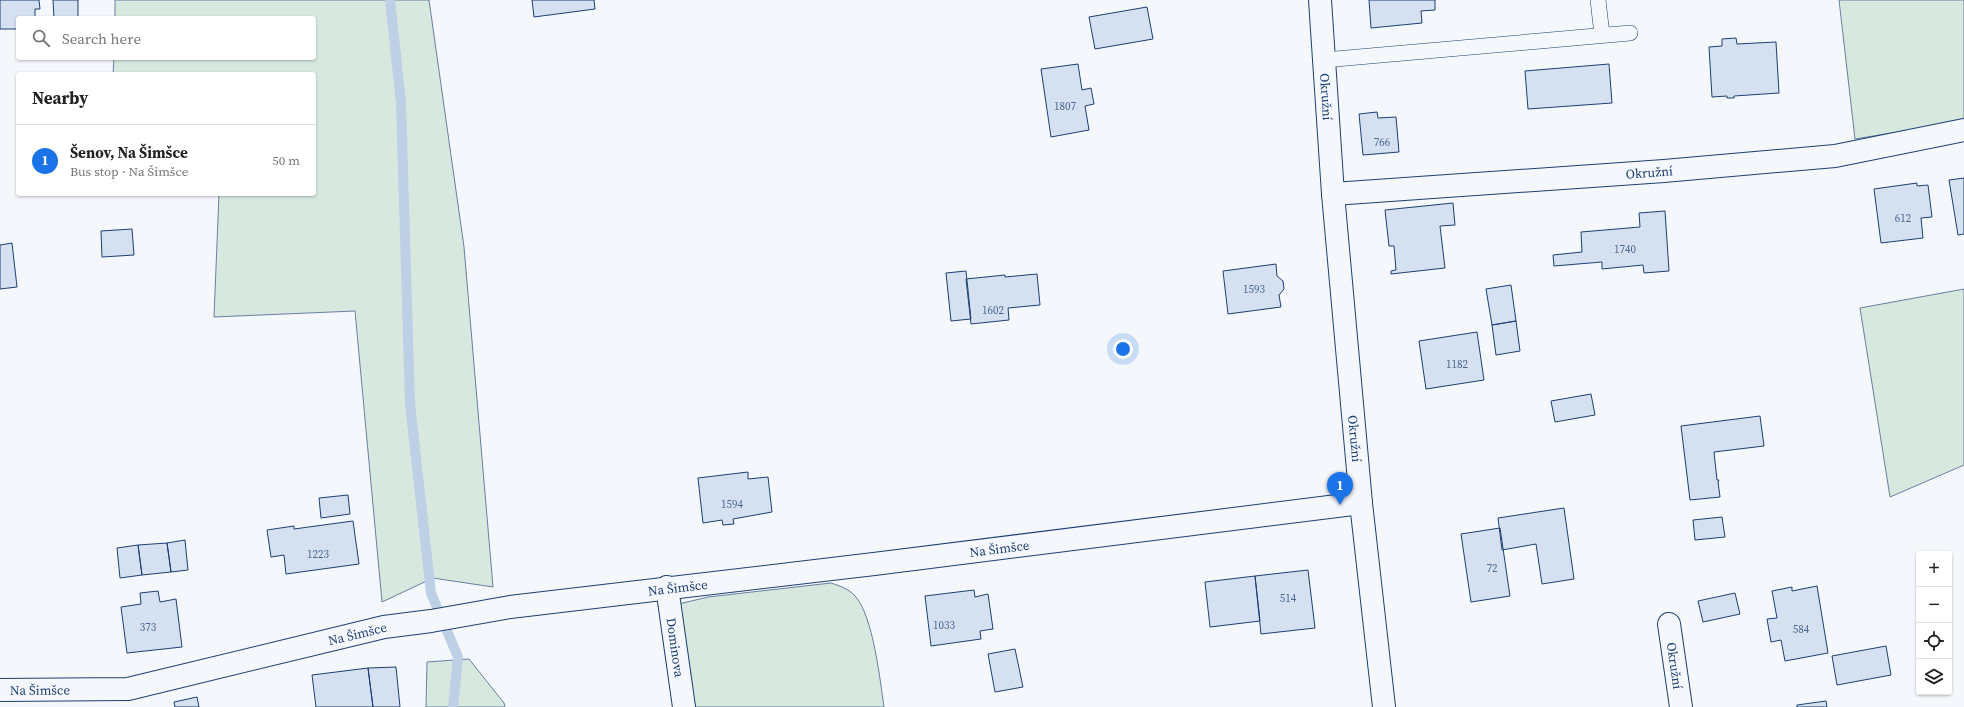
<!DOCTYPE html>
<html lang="en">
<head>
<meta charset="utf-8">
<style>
  body { margin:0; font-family:"Source Serif 4",serif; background:#f6f6f6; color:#222 }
  .controls { position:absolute; right:12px; bottom:12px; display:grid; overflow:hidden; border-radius:4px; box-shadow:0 1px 3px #0004 }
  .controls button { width:36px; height:36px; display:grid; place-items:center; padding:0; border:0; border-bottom:1px solid #e0e0e0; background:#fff; color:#222; font:20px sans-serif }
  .you { position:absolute; left:1123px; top:349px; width:14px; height:14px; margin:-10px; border:3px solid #fff; border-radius:50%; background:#1a73e8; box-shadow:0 0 0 6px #1a73e833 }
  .badge { display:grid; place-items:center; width:26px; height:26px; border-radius:50%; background:#1a73e8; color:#fff; font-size:13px; font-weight:700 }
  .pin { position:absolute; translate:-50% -33px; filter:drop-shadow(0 1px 2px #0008) }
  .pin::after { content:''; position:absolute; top:21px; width:14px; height:12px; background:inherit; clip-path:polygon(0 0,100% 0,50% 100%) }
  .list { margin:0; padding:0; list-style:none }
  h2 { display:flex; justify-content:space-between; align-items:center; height:52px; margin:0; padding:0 16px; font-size:17px }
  h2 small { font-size:13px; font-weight:400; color:#767676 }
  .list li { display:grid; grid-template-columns:26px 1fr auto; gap:12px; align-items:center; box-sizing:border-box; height:72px; padding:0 16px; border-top:1px solid #e0e0e0 }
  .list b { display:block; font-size:15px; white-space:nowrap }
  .list p { margin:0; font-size:13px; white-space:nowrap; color:#767676 }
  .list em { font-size:13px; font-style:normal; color:#767676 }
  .icon { flex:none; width:22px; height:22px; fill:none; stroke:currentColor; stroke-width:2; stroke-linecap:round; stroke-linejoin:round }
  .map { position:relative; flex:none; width:1964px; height:707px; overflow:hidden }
  .search { position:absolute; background:#fff; box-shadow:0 1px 3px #0004; left:16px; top:16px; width:300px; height:44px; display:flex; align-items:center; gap:10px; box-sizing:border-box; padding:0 14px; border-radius:4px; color:#767676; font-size:15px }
  .panel { position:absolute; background:#fff; box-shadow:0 1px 3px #0004; left:16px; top:72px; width:300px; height:124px; border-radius:4px }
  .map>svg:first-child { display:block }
  .green { fill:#d7e8df; stroke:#687fa3 }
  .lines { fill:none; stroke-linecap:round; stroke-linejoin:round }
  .stream { stroke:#bed0e5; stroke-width:10 }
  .building { fill:#d5e0f0; stroke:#1d3f73 }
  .lane-casing { stroke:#1d3f73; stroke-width:16 }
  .street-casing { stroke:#1d3f73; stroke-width:24 }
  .lane { stroke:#f4f7fb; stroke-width:15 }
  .street { stroke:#f4f7fb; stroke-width:22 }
  .labels { text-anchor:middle; stroke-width:3; stroke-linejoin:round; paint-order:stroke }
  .number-label { font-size:11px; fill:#4b6792 }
  .street-label { font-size:13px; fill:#1d3f73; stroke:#f4f7fb }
</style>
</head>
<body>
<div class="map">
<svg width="1964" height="707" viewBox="0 0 1964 707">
  <rect width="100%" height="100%" fill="#f4f7fb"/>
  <path class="green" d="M115 0H429L464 247 493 587 433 578 382 602 355 311 214 317 219 194H314V74H113L114 58H314V18H115Z
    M1839 0H1964V121L1855 139Z
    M1964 289V465L1890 497 1860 308Z
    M831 583C840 586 849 589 855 596 873 615 880 680 884 707H691L679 604 708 597Z
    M469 659 504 703 505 707H426L427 662Z"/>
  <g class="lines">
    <path class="stream" d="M390 0 401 103 410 404 431 593 458 657 453 707"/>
  </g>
  <path class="building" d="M0 0H39L40 9H35V18H18V29H0Z
    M53 0H78V18H54Z
    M532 0H594L595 9 534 17Z
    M1369 0H1435V10L1421 11 1422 23 1371 28Z
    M1147 7 1153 39 1095 49 1089 17Z
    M1736 38 1737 44 1776 42 1779 93 1734 96V98H1727V96L1712 97 1709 47 1722 46V39Z
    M1078 64 1082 90 1091 88 1094 104 1085 106 1089 130 1051 137 1041 69Z
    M1609 64 1612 103 1528 109 1525 71Z
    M1377 112 1378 118 1396 117 1399 152 1363 155 1359 114Z
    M1964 178V234L1958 235 1949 180Z
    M1917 183V186L1928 185 1932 217 1921 218 1923 238 1881 243 1874 189Z
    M1453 203 1455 225 1440 226 1445 268 1391 274V271L1396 270 1394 246H1389L1385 210Z
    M1665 211 1669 271 1644 273 1643 265 1602 269V262L1554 266 1553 255 1582 252 1581 232 1640 227 1639 213Z
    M132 229 134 255 102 257 101 231Z
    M12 243 17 287 0 289V245Z
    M1276 264 1277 276 1283 281 1284 289 1279 295 1281 307 1228 314 1223 271Z
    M966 271 971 319 951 321 946 273Z
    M1037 274 1040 305 1008 308 1009 320 971 324 966 279 1005 275V277Z
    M1511 285 1516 321 1492 325 1486 289Z
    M1516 321 1520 351 1496 355 1492 325Z
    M1477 332 1484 380 1426 389 1419 341Z
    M1591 394 1595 415 1555 422 1551 401Z
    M1760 416 1764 446 1714 452 1717 480H1719L1718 482 1720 497 1690 500 1681 426Z
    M748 472V479L768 477 772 512 733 519 734 524 723 525 722 520 703 523 698 478Z
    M348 495 350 514 321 518 319 498Z
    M1564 508 1574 579 1542 584 1536 544 1502 550 1498 518Z
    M1722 517 1725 537 1695 540 1693 520Z
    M353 521 359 564 286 574 284 555 271 557 267 530 294 526V529Z
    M1500 528 1510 596 1471 602 1461 534Z
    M185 540 188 570 171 572 167 543Z
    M167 543 171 572 142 575 138 545Z
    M138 545 142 575 120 578 117 548Z
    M1308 570 1315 628 1261 634 1255 576Z
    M1255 576 1260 621 1210 627 1205 582Z
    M1817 586 1828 653 1785 661 1781 640 1771 642 1767 619 1777 618 1772 591 1792 587V591Z
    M974 590 975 597 988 594 993 629 980 631 981 639 931 646 925 596Z
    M158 591 160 602 176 599 182 647 127 653 121 607 141 604 140 593Z
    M1735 593 1740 614 1703 622 1698 601Z
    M1886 646 1891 675 1837 685 1832 656Z
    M1015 649 1023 687 995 692 988 654Z
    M396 667 400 707H373L368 668Z
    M368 668 373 707H316L312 675Z
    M197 697 199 707H175L174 702Z
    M1826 701 1827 707H1797V705Z"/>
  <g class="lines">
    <defs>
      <path id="lane" d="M1598 0 1602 35
        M1324 60 1630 33"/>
      <g id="street">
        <path id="s1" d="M1320 0 1333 194 1361 503 1384 707"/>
        <path id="s2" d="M1333 194 1664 171 1835 156 1964 130"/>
        <path id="s3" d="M667 587 684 707"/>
        <path id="s4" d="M1669 624 1681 707"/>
        <path id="s5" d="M0 690 128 689 384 627 431 621 510 607 874 564 1361 503"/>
      </g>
    </defs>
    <use href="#lane" class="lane-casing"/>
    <use href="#street" class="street-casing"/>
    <use href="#lane" class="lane"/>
    <use href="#street" class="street"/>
  </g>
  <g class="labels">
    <g class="number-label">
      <text x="1065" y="110">1807</text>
      <text x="1382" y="146">766</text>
      <text x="1903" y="222">612</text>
      <text x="1625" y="253">1740</text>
      <text x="1254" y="293">1593</text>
      <text x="993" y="314">1602</text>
      <text x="1457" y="368">1182</text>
      <text x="732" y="508">1594</text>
      <text x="318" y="558">1223</text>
      <text x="1492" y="572">72</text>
      <text x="1288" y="602">514</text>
      <text x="944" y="629">1033</text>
      <text x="148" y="631">373</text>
      <text x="1801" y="633">584</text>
    </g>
    <g class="street-label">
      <text dy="5" stroke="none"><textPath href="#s1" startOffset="97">Okružní</textPath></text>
      <text dy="5" stroke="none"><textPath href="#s2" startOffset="317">Okružní</textPath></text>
      <text dy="5" stroke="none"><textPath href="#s1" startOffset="440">Okružní</textPath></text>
      <text dy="5" stroke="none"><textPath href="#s5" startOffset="1012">Na Šimšce</textPath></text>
      <text dy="5" stroke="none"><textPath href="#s5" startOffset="688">Na Šimšce</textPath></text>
      <text dy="5" stroke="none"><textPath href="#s5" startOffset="364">Na Šimšce</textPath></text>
      <text dy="5" stroke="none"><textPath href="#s3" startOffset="61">Dominova</textPath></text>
      <text dy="5" stroke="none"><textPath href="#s4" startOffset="42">Okružní</textPath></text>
      <text dy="5" stroke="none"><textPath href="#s5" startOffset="40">Na Šimšce</textPath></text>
    </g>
  </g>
</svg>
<div class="controls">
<button>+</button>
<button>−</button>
<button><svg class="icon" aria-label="locate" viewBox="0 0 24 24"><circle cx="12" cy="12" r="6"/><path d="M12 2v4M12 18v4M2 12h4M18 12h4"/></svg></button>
<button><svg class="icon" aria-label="layers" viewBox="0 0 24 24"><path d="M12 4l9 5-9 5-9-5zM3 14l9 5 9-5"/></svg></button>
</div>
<div class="you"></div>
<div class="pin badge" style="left:1340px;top:505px">1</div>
<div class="search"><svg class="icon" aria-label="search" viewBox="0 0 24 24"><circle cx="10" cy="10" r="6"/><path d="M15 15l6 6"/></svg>Search here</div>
<section class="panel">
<h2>Nearby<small></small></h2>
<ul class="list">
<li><span class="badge">1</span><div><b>Šenov, Na Šimšce</b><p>Bus stop · Na Šimšce</p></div><em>50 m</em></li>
</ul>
</section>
</div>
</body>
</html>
